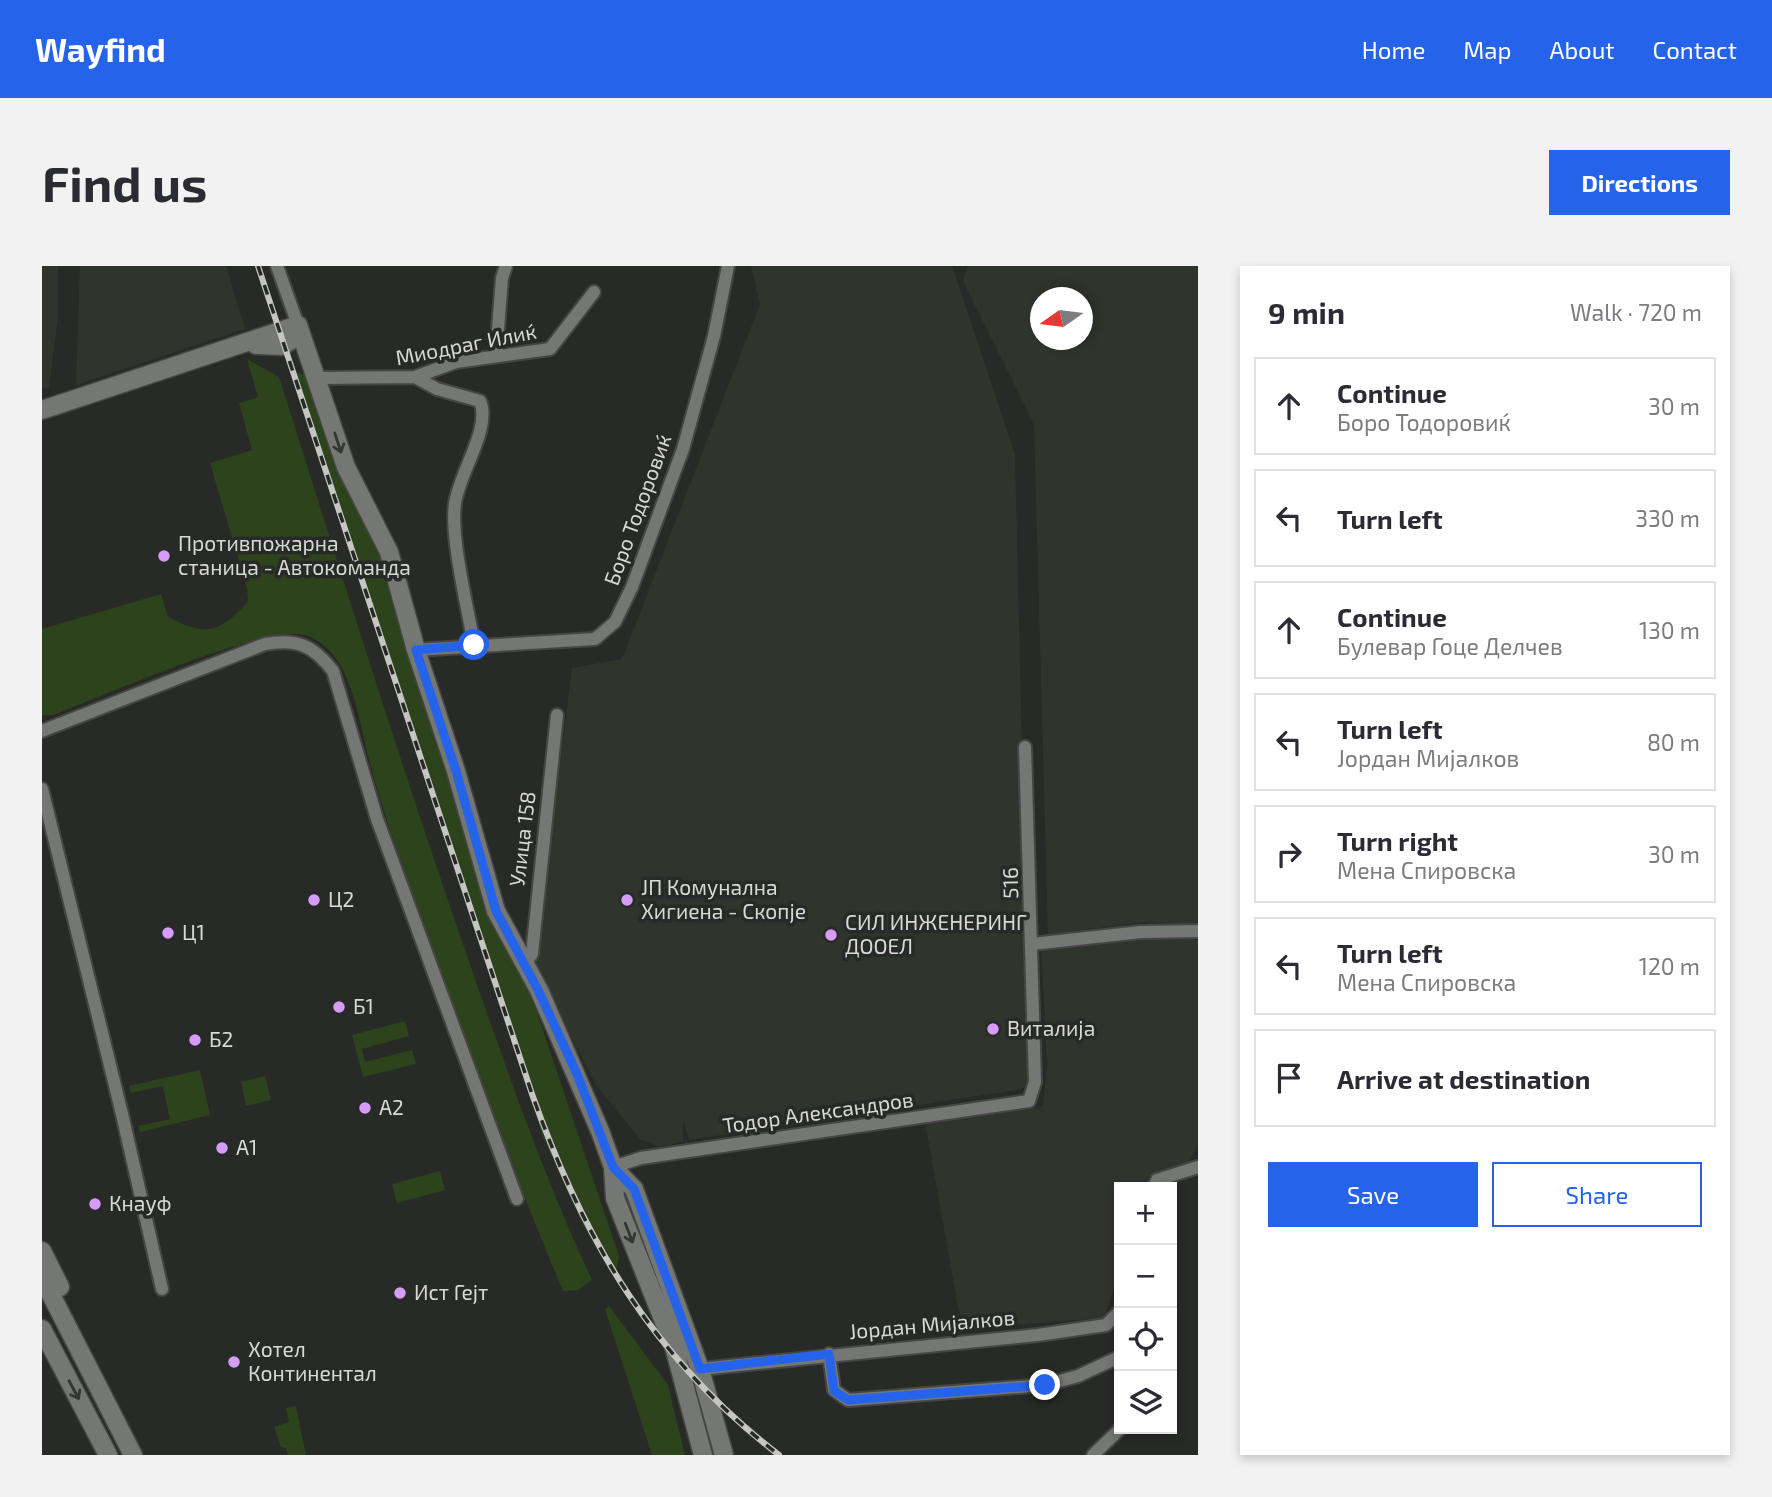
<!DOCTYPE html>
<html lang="en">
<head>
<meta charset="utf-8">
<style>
  body { margin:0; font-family:"Exo 2",sans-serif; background:#f2f2f3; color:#2b2b33 }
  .controls { position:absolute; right:21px; bottom:21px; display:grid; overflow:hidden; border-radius:0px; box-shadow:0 4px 10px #0003 }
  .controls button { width:63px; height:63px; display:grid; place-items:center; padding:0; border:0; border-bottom:2px solid #e1e1e2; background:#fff; color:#2b2b33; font:35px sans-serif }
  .compass { position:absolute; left:988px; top:21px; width:63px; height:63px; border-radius:50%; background:#fff; box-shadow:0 4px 10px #0003; rotate:256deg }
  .stop { position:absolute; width:21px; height:21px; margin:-16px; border:5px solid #2563eb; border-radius:50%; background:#fff }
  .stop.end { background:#2563eb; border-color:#fff; box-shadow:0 2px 7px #0008 }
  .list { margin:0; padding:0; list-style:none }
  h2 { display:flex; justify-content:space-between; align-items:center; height:91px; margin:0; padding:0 28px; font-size:30px }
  h2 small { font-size:23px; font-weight:400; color:#7c7c81 }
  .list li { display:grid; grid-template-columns:46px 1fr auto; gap:21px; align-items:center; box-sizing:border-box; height:98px; margin:0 14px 14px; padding:0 14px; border:2px solid #e1e1e2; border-radius:0px }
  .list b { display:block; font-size:26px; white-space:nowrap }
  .list p { margin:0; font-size:23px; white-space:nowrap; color:#7c7c81 }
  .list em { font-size:23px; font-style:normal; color:#7c7c81 }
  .actions { display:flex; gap:14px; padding:21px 28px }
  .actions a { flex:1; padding:16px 0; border:2px solid #2563eb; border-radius:0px; text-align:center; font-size:24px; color:#2563eb }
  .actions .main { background:#2563eb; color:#fff }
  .icon { flex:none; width:38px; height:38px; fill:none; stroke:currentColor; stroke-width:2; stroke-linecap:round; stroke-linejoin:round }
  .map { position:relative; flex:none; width:1156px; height:1189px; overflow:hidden; border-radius:0px }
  header { display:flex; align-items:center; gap:42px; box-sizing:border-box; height:98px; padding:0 35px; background:#2563eb; color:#fff }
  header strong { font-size:33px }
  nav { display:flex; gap:38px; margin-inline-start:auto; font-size:24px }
  .intro { display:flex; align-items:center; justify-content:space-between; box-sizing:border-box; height:168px; padding:0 42px }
  h1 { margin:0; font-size:49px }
  .button { padding:18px 32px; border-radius:0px; background:#2563eb; color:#fff; font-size:24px; font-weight:700 }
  main { display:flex; gap:42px; padding:0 42px }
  aside { flex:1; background:#fff; border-radius:0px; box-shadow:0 4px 10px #0003 }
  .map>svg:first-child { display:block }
  .built { fill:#2f342c; fill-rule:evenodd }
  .green { fill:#2d431b }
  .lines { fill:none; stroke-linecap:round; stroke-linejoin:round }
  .street-casing { stroke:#454644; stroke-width:16 }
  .secondary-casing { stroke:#454644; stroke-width:21 }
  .street { stroke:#757774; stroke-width:12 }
  .secondary { stroke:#757774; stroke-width:18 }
  .rail-casing { stroke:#c5c6c4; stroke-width:6 }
  .rail { stroke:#282a28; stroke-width:3.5; stroke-dasharray:10; stroke-linecap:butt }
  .oneway { stroke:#343633 }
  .route { stroke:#2563eb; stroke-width:9 }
  .poi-dot { fill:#d79bf9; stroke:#282a28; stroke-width:2.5 }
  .labels { text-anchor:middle; stroke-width:7; stroke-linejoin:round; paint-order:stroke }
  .street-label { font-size:21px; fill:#d8d9d7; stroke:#282a28 }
  .poi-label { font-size:21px; fill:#d8d9d7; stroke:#282a28; text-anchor:start }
</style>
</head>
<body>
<header>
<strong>Wayfind</strong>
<nav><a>Home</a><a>Map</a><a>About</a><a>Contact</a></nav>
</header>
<div class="intro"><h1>Find us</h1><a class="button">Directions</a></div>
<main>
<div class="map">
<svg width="1156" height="1189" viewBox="0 0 1156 1189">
  <rect width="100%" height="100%" fill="#282a28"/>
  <path class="built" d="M0 0H16V50L7 121 0 123Z
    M38 0H184L203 63 34 119Z
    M709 0H910L973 189 988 819 975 824 647 874 641 854V876L617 881 598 873 554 819 492 698 530 402 580 393 718 38Z
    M926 0H1156V659L1101 656 1006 669 992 158 921 15ZM998 32H1040V74H998Z
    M1156 668V878L1147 897 1112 907 1107 921H1077V1007L1062 1052 920 1063 883 856 1001 841 1005 799 999 680 1097 669Z"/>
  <path class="green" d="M205 93 237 111C298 303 357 494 423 684 462 796 500 907 550 1014L536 1024 521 1025C473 911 429 795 388 679 367 617 343 556 327 493 316 452 310 387 266 370 229 355 57 432 11 449H0V363L119 328 126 351C164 371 177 367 206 336L205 322 168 197 210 184 197 137 216 131Z
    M251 105 273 113 336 274 577 990 575 1002 568 1006 540 957 501 871Z
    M363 755 367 770 320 783 323 796 370 784 374 798 321 811 310 769Z
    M158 804 168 849 98 866 96 860 128 853 121 820 89 827 87 820Z
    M223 810 229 834 204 840 199 816Z
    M398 905 403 924 355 937 350 918Z
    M567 1040 626 1119 643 1189H610L563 1043Z
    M254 1140 264 1189H246L244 1182 239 1181 232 1161 247 1156 244 1142Z"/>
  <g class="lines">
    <defs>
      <path id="street" d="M235 0 256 59
        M454 89 460 12 464 0
        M373 111 395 123 438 135C450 162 416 209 413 238 408 271 426 343 432 379
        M275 112 373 111 414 96 508 83 552 26
        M374 384 553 373 573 356 590 321 641 183 672 70 686 0
        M0 465 223 378C255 372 272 380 291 405L335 553 475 933
        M0 523 80 848 120 1023
        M990 678 1099 666 1156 665
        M482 699 490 688 515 449
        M571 901 599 892 987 835 993 816 983 481
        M1112 921 1115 914 1156 901
        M787 1088 792 1124 806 1134 1003 1119 1036 1110 1077 1091
        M658 1103 996 1069 1064 1059 1077 1046
        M1051 1189 1078 1163"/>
      <path id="secondary" d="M214 79 240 80 259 68
        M0 144 256 59 304 201 347 286 374 384 414 505 454 645 497 724 558 865 571 901 573 932 632 1081 661 1189
        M571 901 592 923 658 1103 682 1189
        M0 985 18 1021
        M0 1011 91 1189
        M0 1063 66 1189"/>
    </defs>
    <use href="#street" class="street-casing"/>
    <use href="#secondary" class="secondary-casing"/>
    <use href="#street" class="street"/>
    <use href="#secondary" class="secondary"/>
    <defs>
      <path id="rail" d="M216 0 490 828C542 975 611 1092 737 1189"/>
    </defs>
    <use href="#rail" class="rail-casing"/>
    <use href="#rail" class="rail"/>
  </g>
  <defs><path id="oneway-shaft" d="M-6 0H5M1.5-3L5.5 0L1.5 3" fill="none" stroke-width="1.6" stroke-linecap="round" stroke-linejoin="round" transform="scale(1.75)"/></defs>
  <g class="oneway">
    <use href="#oneway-shaft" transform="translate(296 177) rotate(72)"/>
    <use href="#oneway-shaft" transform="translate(587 967) rotate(69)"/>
    <use href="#oneway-shaft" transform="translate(32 1124) rotate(62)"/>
  </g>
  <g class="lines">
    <path class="route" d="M432 379 374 384 414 505 454 645 496 724 535 808 571 901 592 923 658 1103 787 1088 792 1125 806 1134 1003 1119"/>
  </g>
  <g class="poi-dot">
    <circle cx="122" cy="290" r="7"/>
    <circle cx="272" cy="634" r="7"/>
    <circle cx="585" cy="634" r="7"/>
    <circle cx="126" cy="667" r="7"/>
    <circle cx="789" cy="669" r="7"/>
    <circle cx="297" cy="741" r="7"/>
    <circle cx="951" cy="763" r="7"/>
    <circle cx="153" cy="774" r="7"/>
    <circle cx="323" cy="842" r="7"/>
    <circle cx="180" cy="882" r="7"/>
    <circle cx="53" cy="938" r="7"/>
    <circle cx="358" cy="1027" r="7"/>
    <circle cx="192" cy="1096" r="7"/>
  </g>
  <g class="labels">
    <g class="street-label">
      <text transform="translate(424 79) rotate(-11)" y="7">Миодраг Илиќ</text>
      <text transform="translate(596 244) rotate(-70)" y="7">Боро Тодоровиќ</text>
      <text transform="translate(481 573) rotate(-83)" y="7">Улица 158</text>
      <text transform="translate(969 617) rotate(-91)" y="7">516</text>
      <text transform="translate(776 847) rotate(-8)" y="7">Тодор Александров</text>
      <text transform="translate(890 1059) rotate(-5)" y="7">Јордан Мијалков</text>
    </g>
    <g class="poi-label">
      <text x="136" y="285">Противпожарна<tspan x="136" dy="24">станица - Автокоманда</tspan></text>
      <text x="599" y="629">ЈП Комунална<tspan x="599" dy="24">Хигиена - Скопје</tspan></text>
      <text x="286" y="641">Ц2</text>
      <text x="803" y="664">СИЛ ИНЖЕНЕРИНГ<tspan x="803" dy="24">ДООЕЛ</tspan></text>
      <text x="140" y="674">Ц1</text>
      <text x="311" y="748">Б1</text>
      <text x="965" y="770">Виталија</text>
      <text x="167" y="781">Б2</text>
      <text x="337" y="849">А2</text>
      <text x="194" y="889">А1</text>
      <text x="67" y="945">Кнауф</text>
      <text x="372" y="1034">Ист Гејт</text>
      <text x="206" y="1091">Хотел<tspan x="206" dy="24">Континентал</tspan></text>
    </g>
  </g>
</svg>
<div class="controls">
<button>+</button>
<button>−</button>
<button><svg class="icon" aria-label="locate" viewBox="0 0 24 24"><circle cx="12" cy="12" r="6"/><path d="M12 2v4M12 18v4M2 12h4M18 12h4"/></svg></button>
<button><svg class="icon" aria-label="layers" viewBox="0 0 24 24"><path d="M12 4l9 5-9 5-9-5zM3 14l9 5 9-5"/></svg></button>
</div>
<svg class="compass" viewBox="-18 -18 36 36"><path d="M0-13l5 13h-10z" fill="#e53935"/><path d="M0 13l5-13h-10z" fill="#7c7c81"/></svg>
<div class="stop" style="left:432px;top:379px"></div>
<div class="stop end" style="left:1003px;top:1119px"></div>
</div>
<aside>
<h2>9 min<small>Walk · 720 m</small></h2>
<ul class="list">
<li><svg class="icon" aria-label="ahead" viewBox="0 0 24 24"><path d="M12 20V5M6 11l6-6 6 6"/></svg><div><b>Continue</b><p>Боро Тодоровиќ</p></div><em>30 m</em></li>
<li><svg class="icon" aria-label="left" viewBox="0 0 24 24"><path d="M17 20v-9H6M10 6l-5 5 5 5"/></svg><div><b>Turn left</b></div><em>330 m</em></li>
<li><svg class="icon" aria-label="ahead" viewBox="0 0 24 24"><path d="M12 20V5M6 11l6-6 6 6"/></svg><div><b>Continue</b><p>Булевар Гоце Делчев</p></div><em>130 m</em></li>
<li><svg class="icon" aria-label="left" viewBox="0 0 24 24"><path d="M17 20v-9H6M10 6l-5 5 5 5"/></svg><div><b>Turn left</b><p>Јордан Мијалков</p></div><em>80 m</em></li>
<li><svg class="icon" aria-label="right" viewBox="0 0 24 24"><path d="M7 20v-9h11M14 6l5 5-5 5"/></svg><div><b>Turn right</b><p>Мена Спировска</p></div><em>30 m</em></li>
<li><svg class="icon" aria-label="left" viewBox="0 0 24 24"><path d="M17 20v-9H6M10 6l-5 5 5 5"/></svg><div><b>Turn left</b><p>Мена Спировска</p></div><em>120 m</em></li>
<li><svg class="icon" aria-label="arrive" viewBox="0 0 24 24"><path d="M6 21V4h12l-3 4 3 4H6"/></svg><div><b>Arrive at destination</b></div></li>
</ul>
<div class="actions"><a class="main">Save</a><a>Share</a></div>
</aside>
</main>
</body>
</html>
